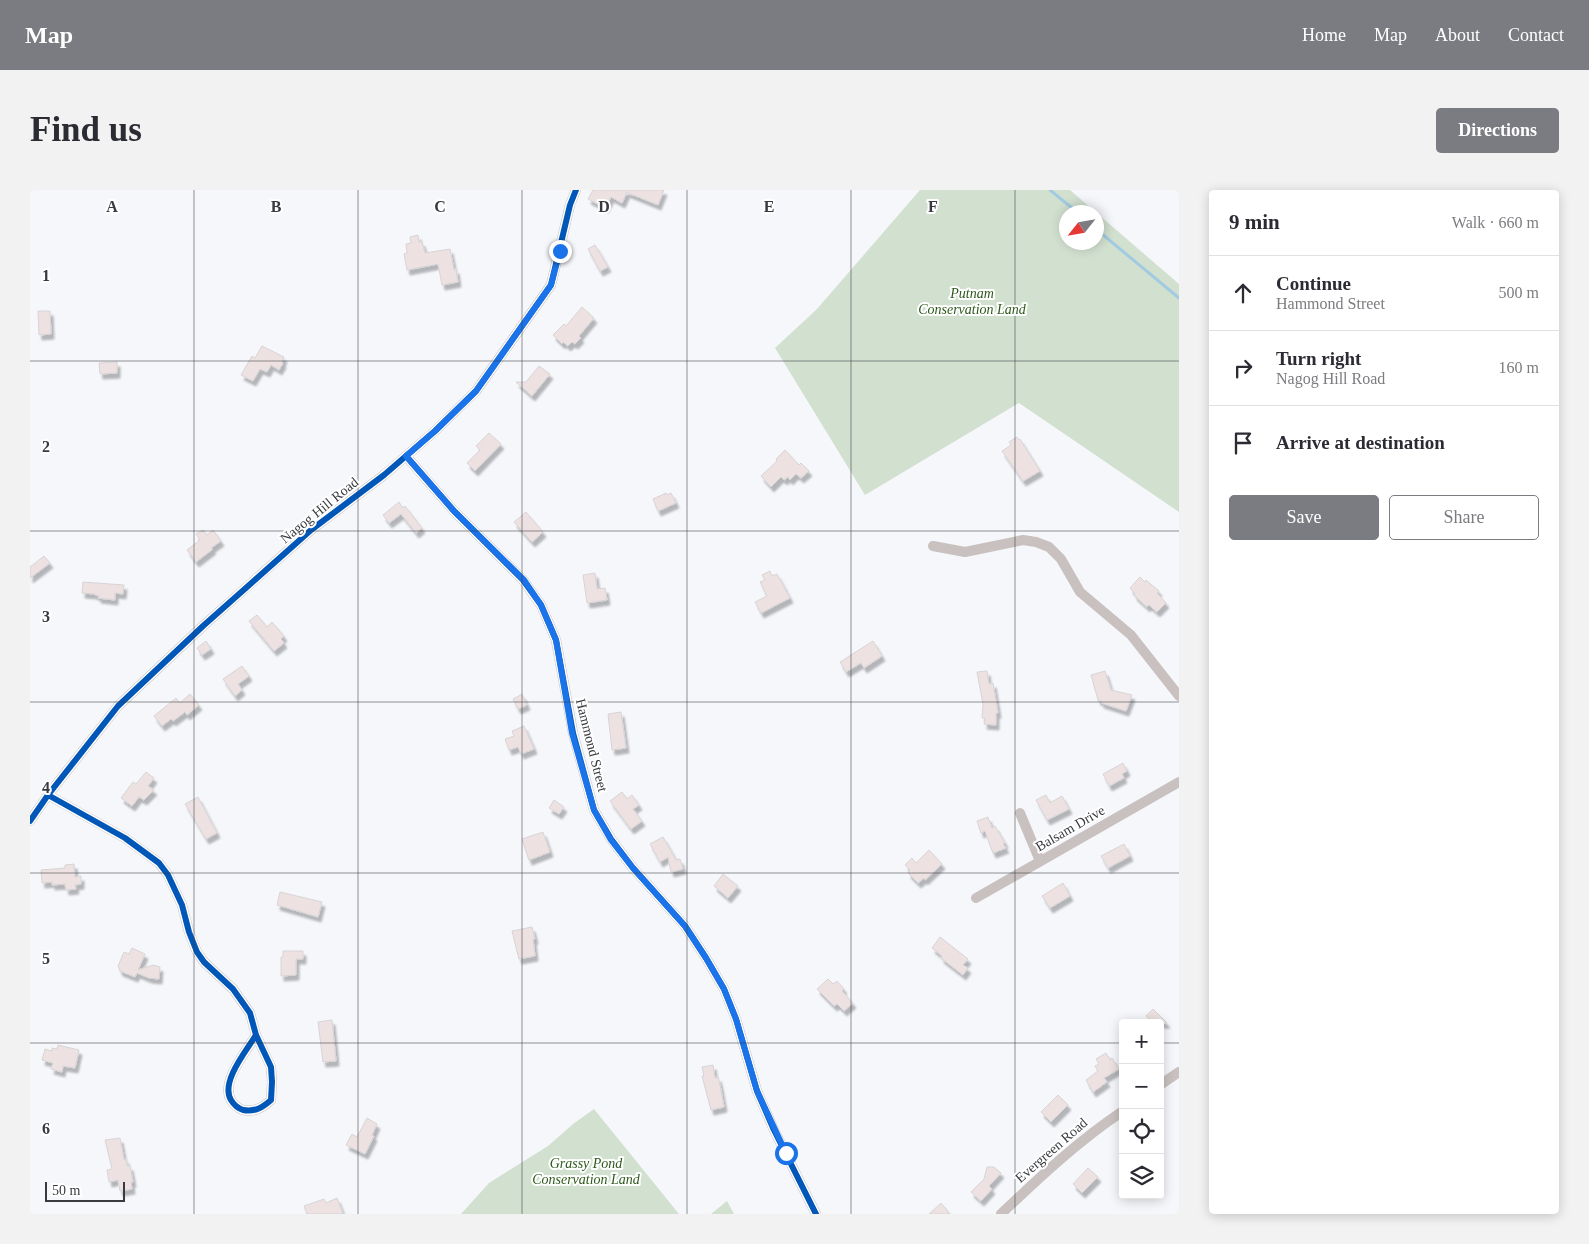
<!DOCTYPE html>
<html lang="en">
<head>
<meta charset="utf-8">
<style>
  body { margin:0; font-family:"Times New Roman",serif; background:#f2f2f3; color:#2b2b33 }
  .controls { position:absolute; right:15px; bottom:15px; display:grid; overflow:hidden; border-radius:5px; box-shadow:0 2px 12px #0003 }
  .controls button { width:45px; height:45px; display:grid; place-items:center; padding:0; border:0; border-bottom:1px solid #e1e1e2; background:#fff; color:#2b2b33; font:25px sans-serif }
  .compass { position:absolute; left:1029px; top:15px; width:45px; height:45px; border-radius:50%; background:#fff; box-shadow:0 2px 12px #0003; rotate:239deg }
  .scale { position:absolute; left:15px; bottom:12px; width:80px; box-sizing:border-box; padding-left:5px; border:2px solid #393a3f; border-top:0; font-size:14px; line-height:18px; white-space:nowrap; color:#393a3f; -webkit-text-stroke:4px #fff; paint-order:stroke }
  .stop { position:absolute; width:15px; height:15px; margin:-11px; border:4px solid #1a73e8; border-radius:50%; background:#fff }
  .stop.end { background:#1a73e8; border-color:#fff; box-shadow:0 1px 5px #0008 }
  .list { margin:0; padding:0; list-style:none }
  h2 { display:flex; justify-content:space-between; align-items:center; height:65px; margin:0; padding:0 20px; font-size:21px }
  h2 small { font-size:16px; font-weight:400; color:#7c7c81 }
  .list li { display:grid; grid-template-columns:32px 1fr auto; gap:15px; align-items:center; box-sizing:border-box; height:75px; padding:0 20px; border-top:1px solid #e1e1e2 }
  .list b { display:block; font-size:19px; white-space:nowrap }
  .list p { margin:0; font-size:16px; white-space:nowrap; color:#7c7c81 }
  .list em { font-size:16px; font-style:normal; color:#7c7c81 }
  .actions { display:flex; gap:10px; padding:15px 20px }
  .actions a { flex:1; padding:11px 0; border:1px solid #7b7c81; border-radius:5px; text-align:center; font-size:18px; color:#7b7c81 }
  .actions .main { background:#7b7c81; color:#fff }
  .icon { flex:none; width:28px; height:28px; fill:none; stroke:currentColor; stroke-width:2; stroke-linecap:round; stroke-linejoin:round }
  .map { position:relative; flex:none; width:1149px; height:1024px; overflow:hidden; border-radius:5px }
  header { display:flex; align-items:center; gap:30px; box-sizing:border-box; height:70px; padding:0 25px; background:#7b7c81; color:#fff }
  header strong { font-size:24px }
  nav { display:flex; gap:28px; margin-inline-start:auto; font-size:18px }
  .intro { display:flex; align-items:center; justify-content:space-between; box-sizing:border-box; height:120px; padding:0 30px }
  h1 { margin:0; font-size:35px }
  .button { padding:12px 22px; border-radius:5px; background:#7b7c81; color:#fff; font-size:18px; font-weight:700 }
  main { display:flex; gap:30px; padding:0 30px }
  aside { flex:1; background:#fff; border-radius:5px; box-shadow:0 2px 12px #0003 }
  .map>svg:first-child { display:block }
  .green { fill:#d2e0d0; fill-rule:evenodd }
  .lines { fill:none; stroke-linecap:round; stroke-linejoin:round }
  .stream { stroke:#a2cbe1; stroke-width:3 }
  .building { fill:#ede1e1; stroke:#d7d4d6; filter:url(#shadow) }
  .street { stroke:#c8c1bf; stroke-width:10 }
  .cycleway-casing { stroke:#fff; stroke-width:9 }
  .cycleway { stroke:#0057b8; stroke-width:6 }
  .route { stroke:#1a73e8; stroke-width:6 }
  .grid { fill:none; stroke:#393a3f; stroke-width:1; stroke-opacity:0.55 }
  .labels { text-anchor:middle; stroke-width:4; stroke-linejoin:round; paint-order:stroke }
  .park-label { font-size:14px; font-style:italic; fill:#2c581a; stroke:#fff }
  .street-label { font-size:14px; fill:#393a3f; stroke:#fff }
  .grid-label { font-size:16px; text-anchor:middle; font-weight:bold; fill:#393a3f; stroke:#fff; stroke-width:4; stroke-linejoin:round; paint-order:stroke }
</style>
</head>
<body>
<header>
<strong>Map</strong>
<nav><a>Home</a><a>Map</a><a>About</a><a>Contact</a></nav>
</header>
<div class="intro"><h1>Find us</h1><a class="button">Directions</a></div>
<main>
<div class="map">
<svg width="1149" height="1024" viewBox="0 0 1149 1024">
  <defs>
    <filter id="shadow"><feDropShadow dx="3" dy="5" stdDeviation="1" flood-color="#0004"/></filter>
  </defs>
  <rect width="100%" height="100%" fill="#f6f7fb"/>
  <path class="green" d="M890 0H1040L1149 94V322L989 213 835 305 745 158 787 119ZM1036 22H1066V52H1036Z
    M564 919 649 1024H431L459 993 518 956 543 934Z
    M697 1011 704 1024H681Z"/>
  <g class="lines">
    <path class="stream" d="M1020 0 1047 22
      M1066 39 1149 108"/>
  </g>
  <path class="building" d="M563 0H634L628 15 596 2H597L592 13 581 7 575 18 558 9Z
    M388 45 389 52H392L395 63 420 59 424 80 426 79 428 92 412 95 408 74 377 80 374 64 377 63 376 54 381 53 380 47Z
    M565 55 578 77 570 81 558 59Z
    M552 117 564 128 549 146 551 148 545 154 542 152 538 156 533 152 532 154 523 145 534 134 536 136Z
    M8 121H20L21 144 9 145Z
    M232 156 254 167 252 172 253 173 249 180 241 175 237 182 230 179 223 191 211 185 222 166 225 168Z
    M87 172V183L70 184 69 173Z
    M509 176 520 184 502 206 486 192H496Z
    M459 243 471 254 445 281 437 273 450 260 446 256Z
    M987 247 989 250 990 249 1010 281 993 291 972 261 981 255 979 252Z
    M755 260 769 275 771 273 779 281 771 288 766 284 760 290 758 287 754 290 751 287 741 297 731 286 747 271 746 269Z
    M636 303 637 305 641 303 646 313 628 321 623 309Z
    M369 312 373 318 375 316 392 338 386 343 371 324 359 333 353 325Z
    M496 322 513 342 502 352 484 332Z
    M173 340 177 345 183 340 191 351 181 358 183 359 166 372 157 360 170 350 166 344Z
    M14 366 20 373 0 388V377Z
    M740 381 742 386 747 384 760 408 731 423 725 412 737 406 730 392 735 390 732 385Z
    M565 383 567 399 575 398 577 410 557 413 553 385Z
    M1110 387 1115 392 1116 390 1129 401 1127 403 1136 413 1127 422 1119 415 1117 417 1104 405 1105 404 1100 398Z
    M53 392 94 395 93 404 85 403V410L68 408 69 406 65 405V404L52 403Z
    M227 425 237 437 242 432 254 446 251 449 254 453 244 461 219 431Z
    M176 451 181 459 172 465 167 458Z
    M843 451 852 466 834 478 831 473 816 482 810 472Z
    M212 476 219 486 208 494 212 500 205 506 193 489Z
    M957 481 959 494 963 493 968 523H966V535L954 534 955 528H952L953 514 947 482Z
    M1075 481 1081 500 1102 505 1096 521 1071 513 1072 512 1068 510 1061 485Z
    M160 504 169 515 157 525 155 522 143 531 141 529 132 536 124 526 146 508 150 513Z
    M492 504 497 515 488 519 483 509Z
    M591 522 596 558 582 560 578 524Z
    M494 536 504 559 491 564 488 557 479 560 475 549 484 546 482 541Z
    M1093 573 1097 581 1092 584 1094 588 1079 596 1073 584Z
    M116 582 124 588 118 596 124 600 114 610 109 607 102 616 91 608 103 592 106 594Z
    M592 602 597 609 602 605 609 615 603 619 612 631 601 639 580 611Z
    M1016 605 1020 613 1032 606 1039 619 1017 630 1006 610Z
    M168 607 187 643 176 649 155 614Z
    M524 610 534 617 529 624 519 618Z
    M958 627 962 638 965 636 975 653 973 654 976 658 963 663 955 641 951 643 947 631Z
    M513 642 520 662 499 670 492 649Z
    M633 647 646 670 650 669 653 679 641 682 638 667 630 672 620 654Z
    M1094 654 1100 666 1078 678 1071 666Z
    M899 660 912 674 895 690 894 688 888 693 878 683 880 680 875 675 882 668 886 673Z
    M44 674 45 687 51 686V694L45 695 46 699 36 700 35 694 22 695V692L12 693 11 680 35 678V675Z
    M693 684 708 696 698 708 684 696Z
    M1033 693 1040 706 1020 718 1012 706Z
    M250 702 292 712 288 727 247 715Z
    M502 737 505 749H503L505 766 489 769 482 741Z
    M910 747 938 769 933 775 938 778 933 785 911 768 912 766 902 758Z
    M102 758 115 764 108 780 123 775 130 777 129 789 119 788 107 783 105 787 90 781 88 776 94 762 99 764Z
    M253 761H273V769H266V785L251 786V767H253Z
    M798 789 803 794 807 791 814 799 812 801 823 813 814 821 807 814 804 816 787 799Z
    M1123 819 1137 833H1123L1116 826Z
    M302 830 306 871 293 872 288 832Z
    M28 855 49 860 45 878 33 876 32 882 21 879 23 873 12 870 15 859 22 861V858L27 859Z
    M1076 863 1080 870 1082 868 1089 879 1074 888 1077 892 1063 902 1056 890 1068 881 1065 876 1069 874 1066 869Z
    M683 875 685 888 688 887 690 895 694 917 681 920 672 886H674L672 877Z
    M1028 905 1038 915 1021 932 1011 922Z
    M337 928 347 934 342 945 344 946 335 964 316 955 322 944 327 947Z
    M90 948 94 970 96 969 97 976H100L103 992H101L102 999 90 1001 88 990 79 992 77 980 82 979 75 950Z
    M957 977H964L971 983 959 996 962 999 951 1011 941 1002 954 989Z
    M1058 978 1068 987 1052 1003 1043 994Z
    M307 1008 313 1024H277L274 1016 294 1009 296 1013Z
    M911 1013 920 1024H899Z"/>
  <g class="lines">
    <path class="street" d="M376 266 424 321 493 390 511 415 526 450 543 543 564 620 581 649 603 678 655 736 676 768 694 799 706 829 727 901 744 940 786 1024
      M903 356 935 362 993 350 1006 352 1019 357 1031 369 1050 402 1101 445 1149 506
      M18 605 95 648 129 673 138 685 152 715 159 742 167 762 174 772 203 799 220 823 226 845 241 877 242 892 241 910C232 918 225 922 213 920 207 918 204 915 201 910 190 892 217 860 226 845
      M990 623 1010 671
      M0 631 18 605 88 516 173 436 281 340 354 285 405 241 446 201 521 95 540 15 546 0
      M946 708 1149 592
      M1130 895 1149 882
      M971 1024C1010 987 1048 951 1093 921"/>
    <defs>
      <path id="cycleway" d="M376 266 424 321 493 390 511 415 526 450 543 543 564 620 581 649 603 678 655 736 676 768 694 799 706 829 727 901 744 940 786 1024
        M18 605 95 648 129 673 138 685 152 715 159 742 167 762 174 772 203 799 220 823 226 845 241 877 242 892 241 910C232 918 225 922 213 920 207 918 204 915 201 910 190 892 217 860 226 845
        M0 631 18 605 88 516 173 436 281 340 354 285 405 241 446 201 521 95 540 15 546 0"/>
    </defs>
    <use href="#cycleway" class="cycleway-casing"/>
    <use href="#cycleway" class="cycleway"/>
  </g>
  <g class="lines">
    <path class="route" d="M530 61 521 95 446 201 405 241 376 266 424 321 494 390 511 415 526 450 542 543 564 620 581 650 603 678 655 736 676 768 694 799 706 829 727 901 756 963"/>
  </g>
  <path class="grid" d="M164 0V1024M328 0V1024M492 0V1024M657 0V1024M821 0V1024M985 0V1024M0 171H1149M0 341H1149M0 512H1149M0 683H1149M0 853H1093M1130 853H1149"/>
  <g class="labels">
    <g class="park-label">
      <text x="942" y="108">Putnam<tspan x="942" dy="16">Conservation Land</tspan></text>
      <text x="556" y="978">Grassy Pond<tspan x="556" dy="16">Conservation Land</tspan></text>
    </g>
    <g class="street-label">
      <text transform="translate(289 320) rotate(-39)" y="5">Nagog Hill Road</text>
      <text transform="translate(562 555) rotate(76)" y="5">Hammond Street</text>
      <text transform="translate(1040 638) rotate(-30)" y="5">Balsam Drive</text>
      <text transform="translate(1021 960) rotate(-41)" y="5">Evergreen Road</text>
    </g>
  </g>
  <g class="grid-label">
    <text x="82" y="22">A</text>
    <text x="246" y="22">B</text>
    <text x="410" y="22">C</text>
    <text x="574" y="22">D</text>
    <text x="739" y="22">E</text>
    <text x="903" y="22">F</text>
    <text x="16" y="91">1</text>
    <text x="16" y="262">2</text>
    <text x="16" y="432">3</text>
    <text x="16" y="603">4</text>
    <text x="16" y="774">5</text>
    <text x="16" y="944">6</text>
  </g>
</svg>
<div class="controls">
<button>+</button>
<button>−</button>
<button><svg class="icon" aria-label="locate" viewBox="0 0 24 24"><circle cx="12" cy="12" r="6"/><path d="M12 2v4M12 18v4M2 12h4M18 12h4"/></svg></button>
<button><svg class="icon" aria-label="layers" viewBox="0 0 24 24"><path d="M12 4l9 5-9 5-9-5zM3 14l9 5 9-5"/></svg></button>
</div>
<svg class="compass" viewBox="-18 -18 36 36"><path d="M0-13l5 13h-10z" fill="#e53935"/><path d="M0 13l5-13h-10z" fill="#7c7c81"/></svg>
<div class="scale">50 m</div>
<div class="stop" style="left:756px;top:963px"></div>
<div class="stop end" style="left:530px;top:61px"></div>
</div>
<aside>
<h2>9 min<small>Walk · 660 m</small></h2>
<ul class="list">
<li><svg class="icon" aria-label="ahead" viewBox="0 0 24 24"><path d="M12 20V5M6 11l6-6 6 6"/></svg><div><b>Continue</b><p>Hammond Street</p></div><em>500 m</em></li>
<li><svg class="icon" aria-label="right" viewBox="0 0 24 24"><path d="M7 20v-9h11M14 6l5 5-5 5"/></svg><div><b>Turn right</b><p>Nagog Hill Road</p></div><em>160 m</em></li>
<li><svg class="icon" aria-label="arrive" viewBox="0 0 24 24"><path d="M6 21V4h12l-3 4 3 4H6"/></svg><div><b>Arrive at destination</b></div></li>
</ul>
<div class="actions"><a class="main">Save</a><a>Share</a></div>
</aside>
</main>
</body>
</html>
